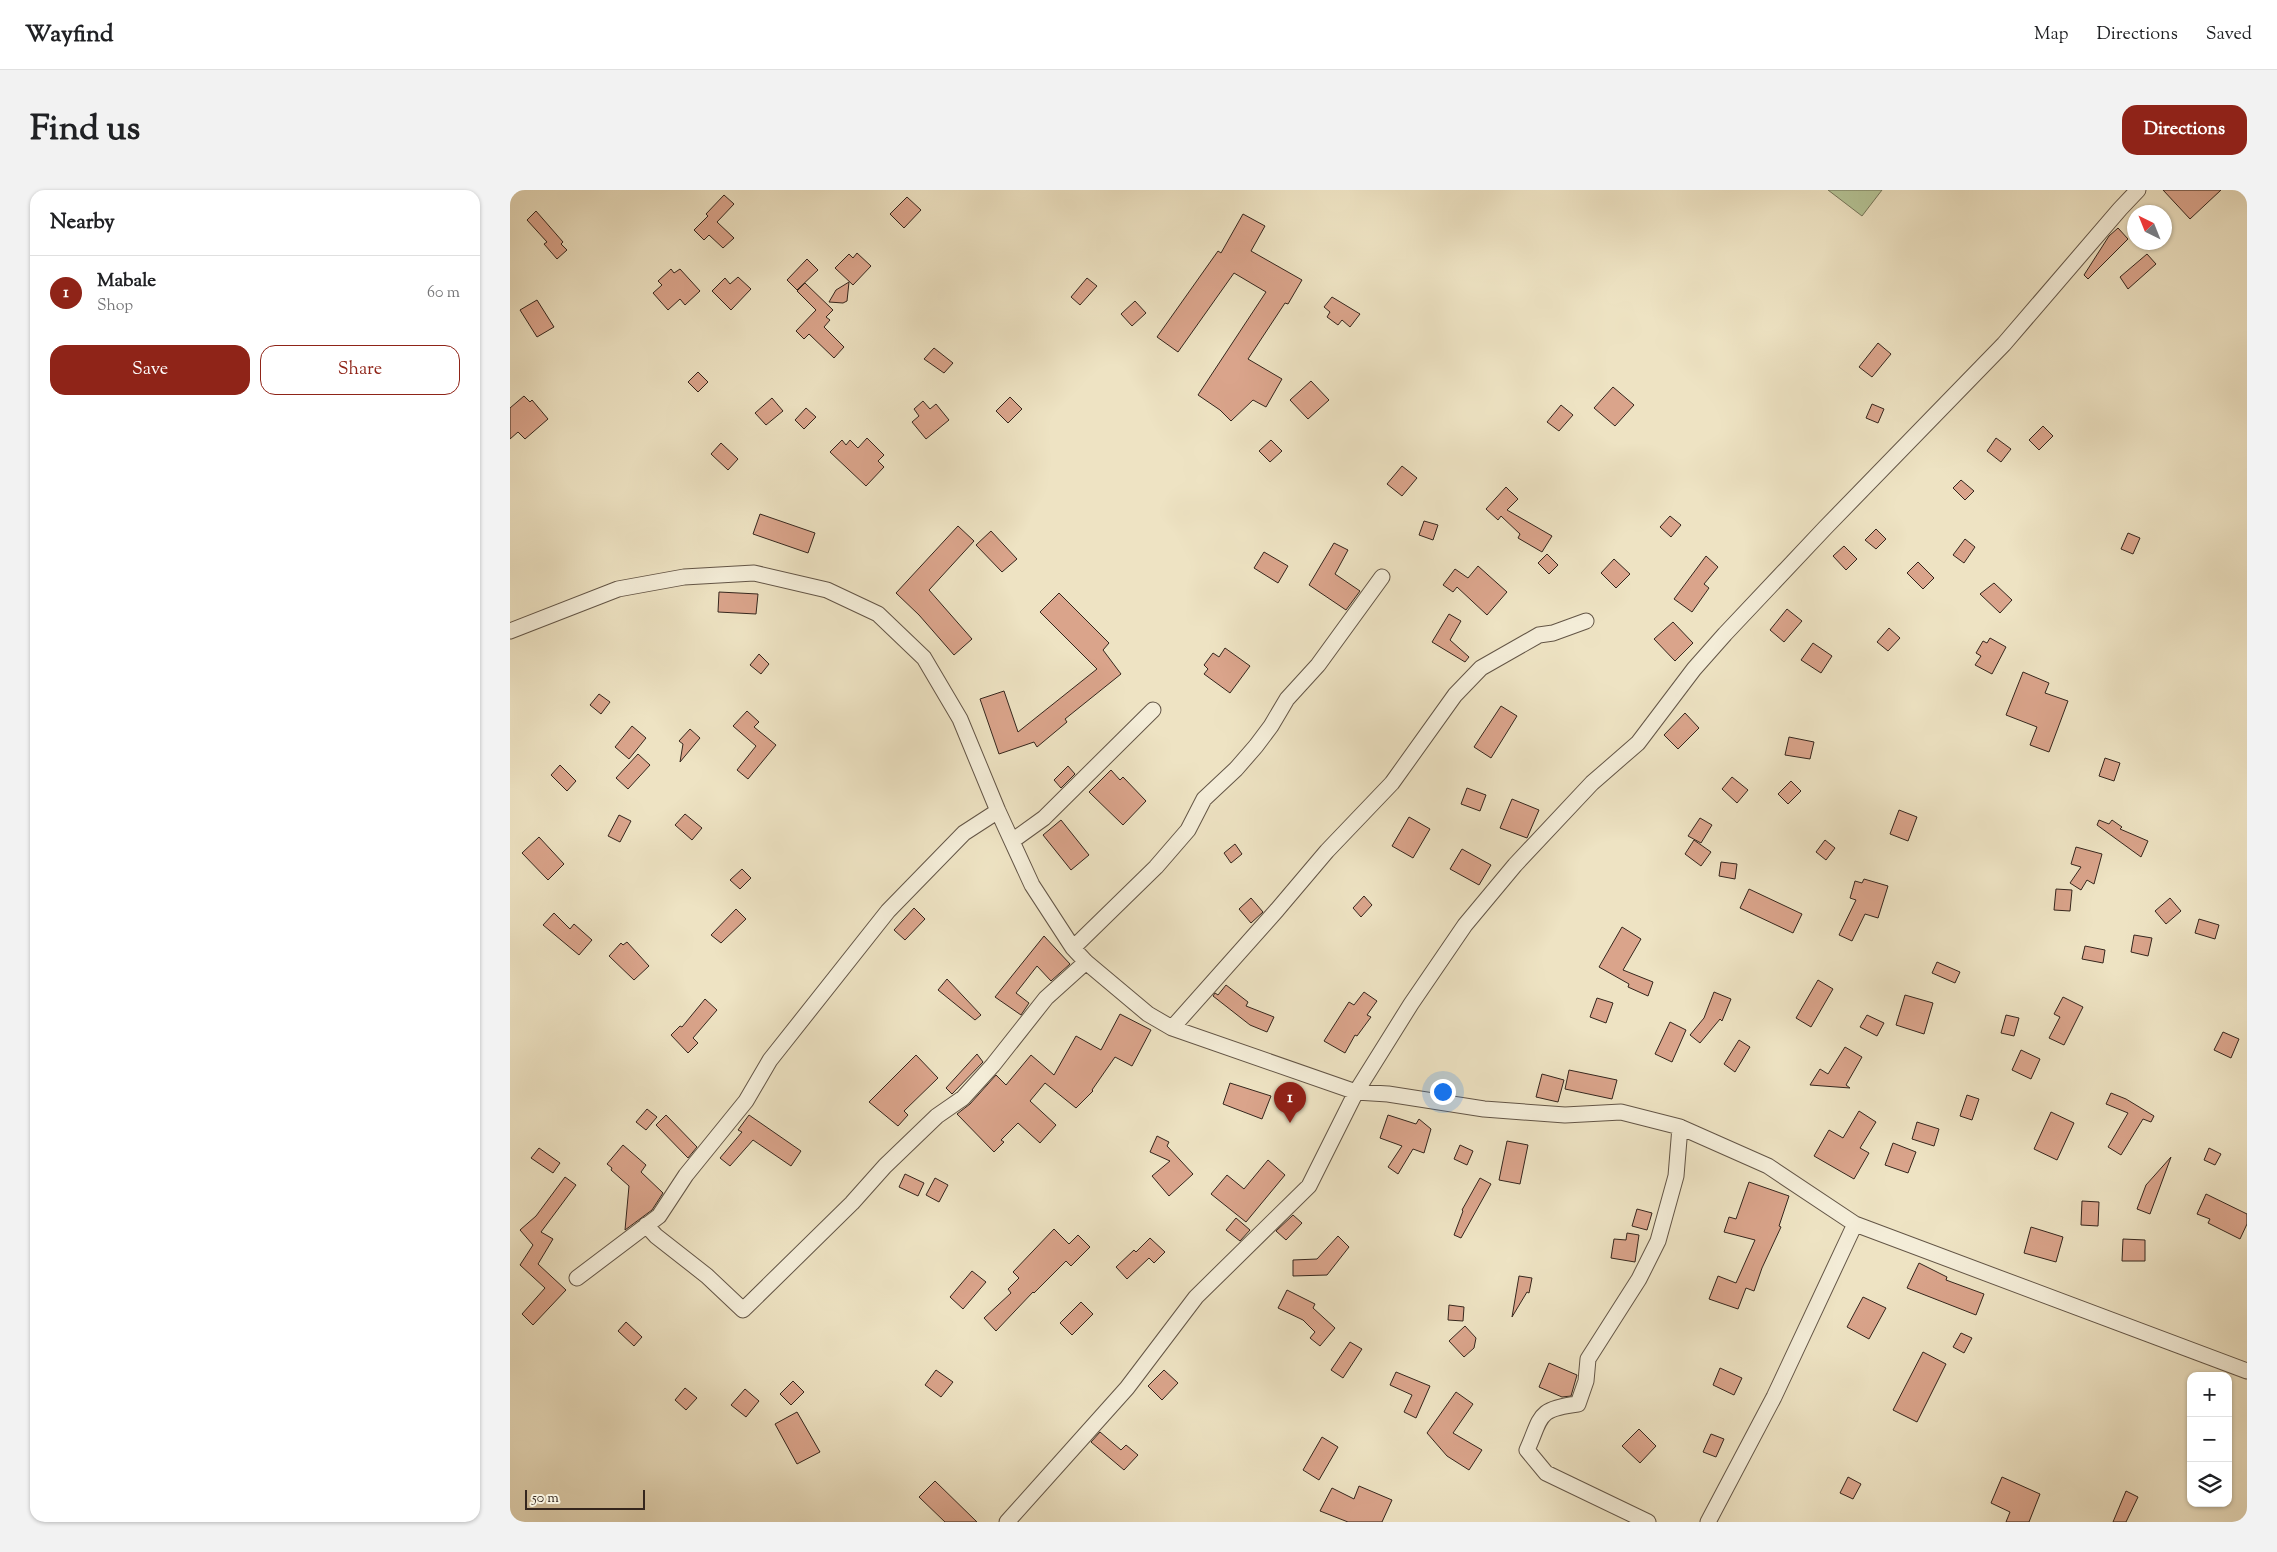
<!DOCTYPE html>
<html lang="en">
<head>
<meta charset="utf-8">
<style>
  body { margin:0; font-family:"Sorts Mill Goudy",serif; background:#f2f2f2; color:#202124 }
  .controls { position:absolute; right:15px; bottom:15px; display:grid; overflow:hidden; border-radius:10px; box-shadow:0 1px 4px #0004 }
  .controls button { width:45px; height:45px; display:grid; place-items:center; padding:0; border:0; border-bottom:1px solid #e0e0e0; background:#fff; color:#202124; font:25px sans-serif }
  .compass { position:absolute; left:1617px; top:15px; width:45px; height:45px; border-radius:50%; background:#fff; box-shadow:0 1px 4px #0004; rotate:317deg }
  .scale { position:absolute; left:15px; bottom:12px; width:120px; box-sizing:border-box; padding-left:5px; border:2px solid #35261d; border-top:0; font-size:14px; line-height:18px; white-space:nowrap; color:#35261d; -webkit-text-stroke:4px #f4edd8; paint-order:stroke }
  .you { position:absolute; left:932px; top:901px; width:18px; height:18px; margin:-12px; border:4px solid #fff; border-radius:50%; background:#1a73e8; box-shadow:0 0 0 8px #1a73e833 }
  .badge { display:grid; place-items:center; width:32px; height:32px; border-radius:50%; background:#8f2418; color:#fff; font-size:16px; font-weight:700 }
  .pin { position:absolute; translate:-50% -41px; filter:drop-shadow(0 1px 2px #0008) }
  .pin::after { content:''; position:absolute; top:26px; width:18px; height:15px; background:inherit; clip-path:polygon(0 0,100% 0,50% 100%) }
  .list { margin:0; padding:0; list-style:none }
  h2 { display:flex; justify-content:space-between; align-items:center; height:65px; margin:0; padding:0 20px; font-size:21px }
  h2 small { font-size:16px; font-weight:400; color:#757577 }
  .list li { display:grid; grid-template-columns:32px 1fr auto; gap:15px; align-items:center; box-sizing:border-box; height:75px; padding:0 20px; border-top:1px solid #e0e0e0 }
  .list b { display:block; font-size:19px; white-space:nowrap }
  .list p { margin:0; font-size:16px; white-space:nowrap; color:#757577 }
  .list em { font-size:16px; font-style:normal; color:#757577 }
  .actions { display:flex; gap:10px; padding:15px 20px }
  .actions a { flex:1; padding:11px 0; border:1px solid #8f2418; border-radius:15px; text-align:center; font-size:18px; color:#8f2418 }
  .actions .main { background:#8f2418; color:#fff }
  .icon { flex:none; width:28px; height:28px; fill:none; stroke:currentColor; stroke-width:2; stroke-linecap:round; stroke-linejoin:round }
  .map { position:relative; flex:none; width:1737px; height:1332px; overflow:hidden; border-radius:15px }
  header { display:flex; align-items:center; gap:30px; box-sizing:border-box; height:70px; padding:0 25px; background:#fff; border-bottom:1px solid #e0e0e0 }
  header strong { font-size:24px }
  nav { display:flex; gap:28px; margin-inline-start:auto; font-size:18px }
  .intro { display:flex; align-items:center; justify-content:space-between; box-sizing:border-box; height:120px; padding:0 30px }
  h1 { margin:0; font-size:35px }
  .button { padding:12px 22px; border-radius:15px; background:#8f2418; color:#fff; font-size:18px; font-weight:700 }
  main { display:flex; gap:30px; padding:0 30px }
  aside { flex:1; background:#fff; border-radius:15px; box-shadow:0 1px 4px #0004 }
  .map>svg:first-child { display:block }
  .green { fill:#b5c496; stroke:#75755a }
  .building { fill:#daa48b; stroke:#35261d }
  .lines { fill:none; stroke-linecap:round; stroke-linejoin:round }
  .minor-casing { stroke:#635546; stroke-width:17 }
  .minor { stroke:#f4edd8; stroke-width:15 }
</style>
</head>
<body>
<header>
<strong>Wayfind</strong>
<nav><a>Map</a><a>Directions</a><a>Saved</a></nav>
</header>
<div class="intro"><h1>Find us</h1><a class="button">Directions</a></div>
<main>
<aside>
<h2>Nearby<small></small></h2>
<ul class="list">
<li><span class="badge">1</span><div><b>Mabale</b><p>Shop</p></div><em>60 m</em></li>
</ul>
<div class="actions"><a class="main">Save</a><a>Share</a></div>
</aside>
<div class="map">
<svg width="1737" height="1332" viewBox="0 0 1737 1332">
  <rect width="100%" height="100%" fill="#eee3c3"/>
  <filter id="stains"><feTurbulence type="fractalNoise" baseFrequency=".004" numOctaves="4"/><feColorMatrix values="0 0 0 0 .2 0 0 0 0 .09 0 0 0 0 .02 0 0 0 .5 -.17"/></filter>
  <radialGradient id="worn" r=".72"><stop offset=".6" stop-color="#630" stop-opacity="0"/><stop offset="1" stop-color="#630" stop-opacity=".3"/></radialGradient>
  <path class="green" d="M1318 0H1372L1352 26Z"/>
  <path class="building" d="M1653 0H1711L1680 29Z
    M214 5 224 14 207 32 224 48 213 58 199 45 194 50 184 40 198 26 196 24Z
    M397 7 411 20 394 38 380 24Z
    M26 21 53 52 51 54 57 60 47 69 34 54 37 52 17 30Z
    M733 24 755 36 741 61 792 90 778 114 775 113 738 169 772 189 756 217 743 210 721 231 710 220 688 205 756 102 724 83 668 162 647 147 708 61 711 63Z
    M1608 38 1618 49 1578 89 1574 85 1599 46Z
    M347 63 361 76 343 95 325 78 339 64 343 68Z
    M1637 64 1646 74 1618 99 1610 87Z
    M297 69 308 80 287 100 277 90Z
    M161 79 164 83 170 79 190 101 175 115 170 109 158 120 143 103 152 95 148 91Z
    M228 87 241 99 221 120 202 101 215 88 220 94Z
    M577 88 587 96 570 115 561 107Z
    M339 92 337 111 333 113 319 112 326 100Z
    M295 93 323 120 316 127 320 130 314 137 334 157 324 168 299 144 294 149 286 141 306 120 287 101Z
    M822 107 850 124 840 137 832 130 828 135 817 127 820 122 814 117Z
    M27 110 44 137 27 147 10 120Z
    M625 111 636 123 622 136 611 124Z
    M1368 153 1381 164 1362 187 1349 177Z
    M424 158 443 173 434 183 414 169Z
    M188 182 198 192 188 202 178 192Z
    M801 191 819 210 798 229 780 210Z
    M1103 197 1124 215 1105 236 1084 218Z
    M14 206 20 212 22 210 38 229 15 249 8 242 0 249V218Z
    M500 207 512 219 498 233 486 221Z
    M262 208 273 221 256 235 245 223Z
    M413 211 420 219 426 214 439 230 416 249 402 232 409 226 404 219Z
    M1362 214 1374 219 1368 233 1356 228Z
    M1051 215 1063 225 1049 241 1037 232Z
    M296 218 306 227 294 239 285 230Z
    M1533 236 1543 246 1529 260 1519 250Z
    M357 248 374 265 368 271 374 277 356 296 320 262 332 250 336 255 340 250 348 258Z
    M1486 248 1501 259 1491 272 1477 261Z
    M761 250 772 261 760 272 749 261Z
    M211 253 228 269 218 280 201 264Z
    M892 276 907 288 892 306 877 294Z
    M1451 290 1464 301 1455 310 1443 298Z
    M996 297 1008 309 997 320 1042 346 1032 362 1008 348 1010 344 991 326 988 330 976 319Z
    M250 324 305 343 298 363 243 344Z
    M1160 326 1171 335 1161 347 1150 337Z
    M914 331 928 335 923 350 909 345Z
    M448 336 464 351 419 400 462 449 444 465 409 425 386 403Z
    M1366 339 1376 349 1366 359 1355 350Z
    M481 341 507 369 492 382 466 355Z
    M1618 343 1630 348 1623 364 1611 359Z
    M1455 349 1465 357 1454 373 1443 365Z
    M824 353 838 360 825 384 850 401 836 420 799 395Z
    M1334 356 1347 369 1336 380 1323 366Z
    M754 362 778 376 768 393 744 378Z
    M1037 364 1048 375 1039 384 1028 373Z
    M1196 366 1208 377 1194 394 1199 398 1182 422 1164 409Z
    M1104 369 1120 384 1106 398 1091 383Z
    M1408 372 1424 388 1413 399 1397 383Z
    M968 376 997 402 977 425 947 397 943 402 933 395 945 379 958 388Z
    M1484 393 1502 410 1490 423 1470 404Z
    M209 402 248 404 246 424 208 422Z
    M549 403 599 453 593 460 611 484 555 529 557 532 527 557 524 552 489 564 470 509 494 501 508 542 587 479 530 422Z
    M1277 419 1292 431 1274 452 1260 440Z
    M939 424 951 431 940 450 959 467 955 472 922 452Z
    M1163 432 1183 453 1165 471 1144 449Z
    M1379 438 1390 448 1378 461 1367 452Z
    M1480 448 1496 457 1482 484 1465 475 1471 466 1466 463 1473 451 1477 453Z
    M1303 453 1322 466 1311 483 1291 470Z
    M715 458 740 476 720 503 694 484 698 479 694 475 703 463 709 467Z
    M249 464 259 474 251 484 240 475Z
    M1513 482 1539 493 1535 503 1558 511 1539 562 1520 555 1527 537 1496 525Z
    M89 504 100 512 91 524 80 515Z
    M991 516 1007 526 981 568 964 557Z
    M237 521 249 532 244 537 266 555 238 589 227 580 246 556 223 536Z
    M1175 523 1189 538 1168 559 1154 545Z
    M122 536 136 548 119 569 105 557Z
    M180 539 190 548 170 572 173 554 169 551Z
    M1279 547 1304 552 1300 569 1275 565Z
    M128 564 140 575 118 599 106 588Z
    M1595 568 1610 573 1604 591 1589 586Z
    M50 575 66 591 57 601 41 585Z
    M558 576 565 584 551 598 544 590Z
    M601 580 610 590 613 587 636 611 613 635 579 602Z
    M1222 587 1238 600 1227 613 1212 599Z
    M1281 591 1291 601 1278 614 1268 604Z
    M957 598 976 605 970 621 951 614Z
    M1002 609 1029 620 1017 648 990 638Z
    M1389 620 1407 627 1398 651 1380 644Z
    M175 624 192 638 182 650 165 635Z
    M109 625 121 631 110 652 98 646Z
    M899 627 920 639 903 668 882 656Z
    M1190 628 1202 635 1191 653 1178 646Z
    M551 630 579 665 561 680 533 645Z
    M1589 630 1599 634 1602 630 1612 637 1610 639 1638 651 1631 667 1587 635Z
    M29 647 54 674 38 690 12 663Z
    M1184 650 1201 662 1191 676 1175 664Z
    M1315 650 1325 658 1316 670 1306 662Z
    M725 654 732 664 721 673 714 663Z
    M1566 657 1592 664 1584 694 1577 690 1571 700 1560 693 1571 677 1561 674Z
    M952 659 981 675 969 695 940 679Z
    M1211 672 1227 674 1225 689 1209 686Z
    M232 679 241 688 230 699 220 690Z
    M1354 689 1378 696 1368 728 1355 724 1342 751 1329 745 1346 710 1340 708 1345 691 1352 693Z
    M1239 699 1292 724 1283 743 1230 718Z
    M1546 699 1562 700 1560 721 1544 720Z
    M854 706 862 715 851 727 843 718Z
    M741 708 753 722 741 733 729 719Z
    M1660 708 1671 721 1656 734 1645 721Z
    M404 718 415 729 395 750 384 740Z
    M226 719 236 729 211 753 201 745Z
    M44 723 60 739 64 734 82 750 69 765 33 735Z
    M1689 729 1709 735 1705 749 1685 743Z
    M1112 737 1131 749 1113 780 1143 792 1138 806 1118 797 1119 794 1089 777Z
    M1624 745 1642 748 1638 766 1621 762Z
    M534 746 560 774 541 791 527 776 506 803 519 813 511 825 485 807Z
    M117 752 139 776 124 790 99 766 111 753 113 755Z
    M1575 756 1595 760 1593 773 1572 769Z
    M1427 772 1450 782 1445 793 1422 783Z
    M437 789 471 825 465 830 428 800Z
    M1308 790 1323 799 1301 837 1286 828Z
    M716 795 738 812 736 816 764 827 757 842 740 835 703 806 705 803 708 805Z
    M854 802 867 811 857 825 861 827 847 846 845 845 835 863 814 851 839 812 844 815Z
    M1204 802 1221 809 1212 831 1210 829 1190 853 1180 845 1194 828Z
    M1395 805 1423 813 1414 844 1386 835Z
    M1553 807 1573 817 1554 855 1539 848 1550 827 1544 824Z
    M1087 808 1103 813 1096 833 1080 827Z
    M195 809 207 820 183 848 188 853 178 863 161 845 170 836 172 837Z
    M610 824 641 840 622 876 605 867 582 900 583 901 566 918 535 893 520 911 546 935 530 953 508 933 491 950 494 952 484 962 447 924 460 914 486 885 496 895 521 865 544 885 566 846 591 860Z
    M1357 825 1374 833 1367 846 1350 837Z
    M1496 825 1509 828 1504 846 1491 843Z
    M1160 832 1176 840 1162 872 1145 864Z
    M1713 842 1729 849 1721 868 1704 860Z
    M1229 850 1240 857 1225 882 1214 874Z
    M1335 857 1352 867 1336 895 1340 898 1300 895 1310 879 1318 884Z
    M1511 860 1530 869 1521 889 1502 880Z
    M467 864 473 872 442 904 436 898Z
    M406 865 428 888 394 921 398 925 388 936 359 912Z
    M1059 880 1107 890 1102 909 1055 899Z
    M1032 884 1054 890 1048 912 1026 907Z
    M720 893 761 906 752 929 713 914Z
    M1601 903 1616 909 1644 926 1641 932 1633 929 1611 965 1598 957 1618 923 1596 914Z
    M1457 905 1469 909 1462 930 1450 926Z
    M137 919 147 927 136 940 126 932Z
    M1349 921 1366 932 1350 958 1359 963 1344 989 1304 966 1319 940 1333 948Z
    M1541 922 1564 933 1547 970 1524 959Z
    M156 925 187 957 178 968 146 935Z
    M239 925 291 961 281 976 243 950 220 976 210 968 232 942 228 940Z
    M878 925 906 934 909 929 921 939 914 963 903 959 888 984 878 977 892 956 870 948Z
    M1407 932 1429 939 1424 956 1402 949Z
    M647 946 659 952 657 956 683 984 659 1006 642 986 660 971 640 962Z
    M997 951 1018 955 1010 994 989 990Z
    M1383 953 1406 962 1398 983 1375 975Z
    M113 955 136 975 131 982 153 1003 142 1020 115 1040 119 996 101 980 102 978 97 974Z
    M950 955 963 961 957 975 944 969Z
    M29 958 50 973 43 983 21 968Z
    M1699 958 1711 964 1705 975 1694 970Z
    M1661 967 1640 1024 1627 1019 1636 995Z
    M758 970 775 985 736 1032 701 1004 717 985 734 999Z
    M395 984 414 993 408 1006 389 997Z
    M55 987 66 995 31 1042 43 1049 28 1074 56 1100 23 1135 12 1124 35 1098 10 1075 23 1055 10 1040 26 1026Z
    M425 988 438 995 429 1012 416 1005Z
    M970 988 981 994 951 1048 944 1045 953 1021 952 1020Z
    M1239 992 1279 1006 1269 1036 1271 1037 1252 1078 1244 1101 1236 1098 1228 1119 1199 1109 1208 1086 1226 1093 1245 1050 1214 1042 1219 1027 1226 1029Z
    M1696 1004 1737 1024V1034L1730 1049 1698 1033 1700 1029 1687 1024Z
    M1572 1011 1589 1012 1588 1036 1571 1035Z
    M1127 1019 1142 1023 1137 1040 1122 1036Z
    M783 1025 792 1033 776 1050 766 1041Z
    M726 1028 740 1040 730 1051 716 1040Z
    M1521 1037 1553 1047 1546 1072 1514 1063Z
    M544 1039 559 1054 568 1045 580 1057 561 1076 556 1071 524 1103 523 1102 486 1141 474 1128 501 1103 498 1099 509 1088 503 1082Z
    M1117 1043 1129 1045 1125 1072 1101 1068 1104 1049 1116 1050Z
    M828 1046 839 1057 817 1085 783 1086V1070L807 1069Z
    M640 1048 655 1062 644 1073 639 1068 617 1089 606 1077 624 1060 626 1062Z
    M1613 1049 1635 1050V1071H1612Z
    M1409 1073 1437 1087 1436 1090 1474 1104 1466 1125 1397 1098Z
    M462 1081 476 1092 453 1119 440 1107Z
    M1009 1086 1022 1088 1019 1103 1017 1102 1002 1127Z
    M777 1100 805 1114 803 1118 825 1138 810 1156 800 1148 805 1142 793 1130 768 1118Z
    M1353 1107 1376 1118 1359 1149 1337 1137Z
    M571 1112 583 1124 562 1145 550 1133Z
    M939 1115 954 1117 953 1131 938 1130Z
    M116 1132 132 1147 124 1156 108 1141Z
    M955 1136 966 1148 964 1158 954 1167 939 1151Z
    M1451 1143 1462 1148 1454 1163 1443 1157Z
    M840 1152 852 1159 833 1188 821 1180Z
    M1413 1162 1436 1174 1407 1232 1383 1220Z
    M1039 1173 1067 1185 1061 1206 1052 1207 1029 1197Z
    M1210 1178 1232 1188 1224 1205 1203 1195Z
    M426 1180 443 1192 431 1207 415 1195Z
    M654 1180 668 1193 652 1210 638 1196Z
    M886 1182 920 1196 906 1228 894 1222 902 1205 880 1195Z
    M283 1191 294 1202 281 1215 270 1204Z
    M175 1198 187 1208 176 1220 165 1210Z
    M235 1199 249 1211 236 1227 221 1215Z
    M946 1202 963 1214 943 1243 972 1260 959 1280 937 1266 917 1243Z
    M287 1222 310 1262 287 1274 265 1234Z
    M1129 1239 1146 1256 1130 1273 1112 1256Z
    M590 1242 611 1260 616 1255 628 1265 614 1280 581 1252Z
    M1201 1244 1214 1249 1206 1267 1193 1262Z
    M812 1247 828 1257 809 1290 793 1280Z
    M1338 1287 1351 1294 1343 1309 1330 1303Z
    M1492 1287 1530 1304 1519 1332H1496L1500 1322 1481 1313Z
    M425 1291 467 1332H435L409 1307Z
    M849 1296 882 1310 872 1332H838L810 1321 822 1298 844 1309Z
    M1616 1301 1628 1307 1616 1332H1603Z"/>
  <g class="lines">
    <defs>
      <path id="minor" d="M0 441 108 399 174 387 244 383 317 400 368 424 414 468 450 529 488 621 522 695 563 758 576 772 638 824 662 838 846 902 878 904 974 919 1055 925 1111 922 1170 937 1258 976 1345 1034 1737 1181
        M502 651 534 628 643 520
        M563 758 646 677 678 640 694 609 726 579 746 556 761 536 777 509 808 475 872 387
        M662 838 767 720 817 661 882 593 945 505 971 478 1029 445 1043 443 1076 431
        M136 1035 146 1046 197 1086 233 1120 342 1013 375 976 427 926 453 908 483 875 536 808 576 772
        M67 1088 149 1026 176 985 236 911 260 870 378 721 454 643 488 621
        M497 1332 617 1198 686 1107 799 996 846 902 901 814 955 735 1005 675 1082 593 1128 553 1184 479 1215 444 1315 338 1494 154 1610 19 1628 0
        M1138 1332 1036 1283 1017 1260C1032 1227 1026 1219 1068 1214L1076 1191 1078 1169 1129 1089 1148 1051 1166 986 1170 937
        M1198 1332 1264 1207 1345 1034"/>
    </defs>
    <use href="#minor" class="minor-casing"/>
    <use href="#minor" class="minor"/>
  </g>
  <rect width="100%" height="100%" filter="url(#stains)"/>
  <rect width="100%" height="100%" fill="url(#worn)"/>
</svg>
<div class="controls">
<button>+</button>
<button>−</button>
<button><svg class="icon" aria-label="layers" viewBox="0 0 24 24"><path d="M12 4l9 5-9 5-9-5zM3 14l9 5 9-5"/></svg></button>
</div>
<svg class="compass" viewBox="-18 -18 36 36"><path d="M0-13l5 13h-10z" fill="#e53935"/><path d="M0 13l5-13h-10z" fill="#757577"/></svg>
<div class="scale">50 m</div>
<div class="you"></div>
<div class="pin badge" style="left:780px;top:933px">1</div>
</div>
</main>
</body>
</html>
